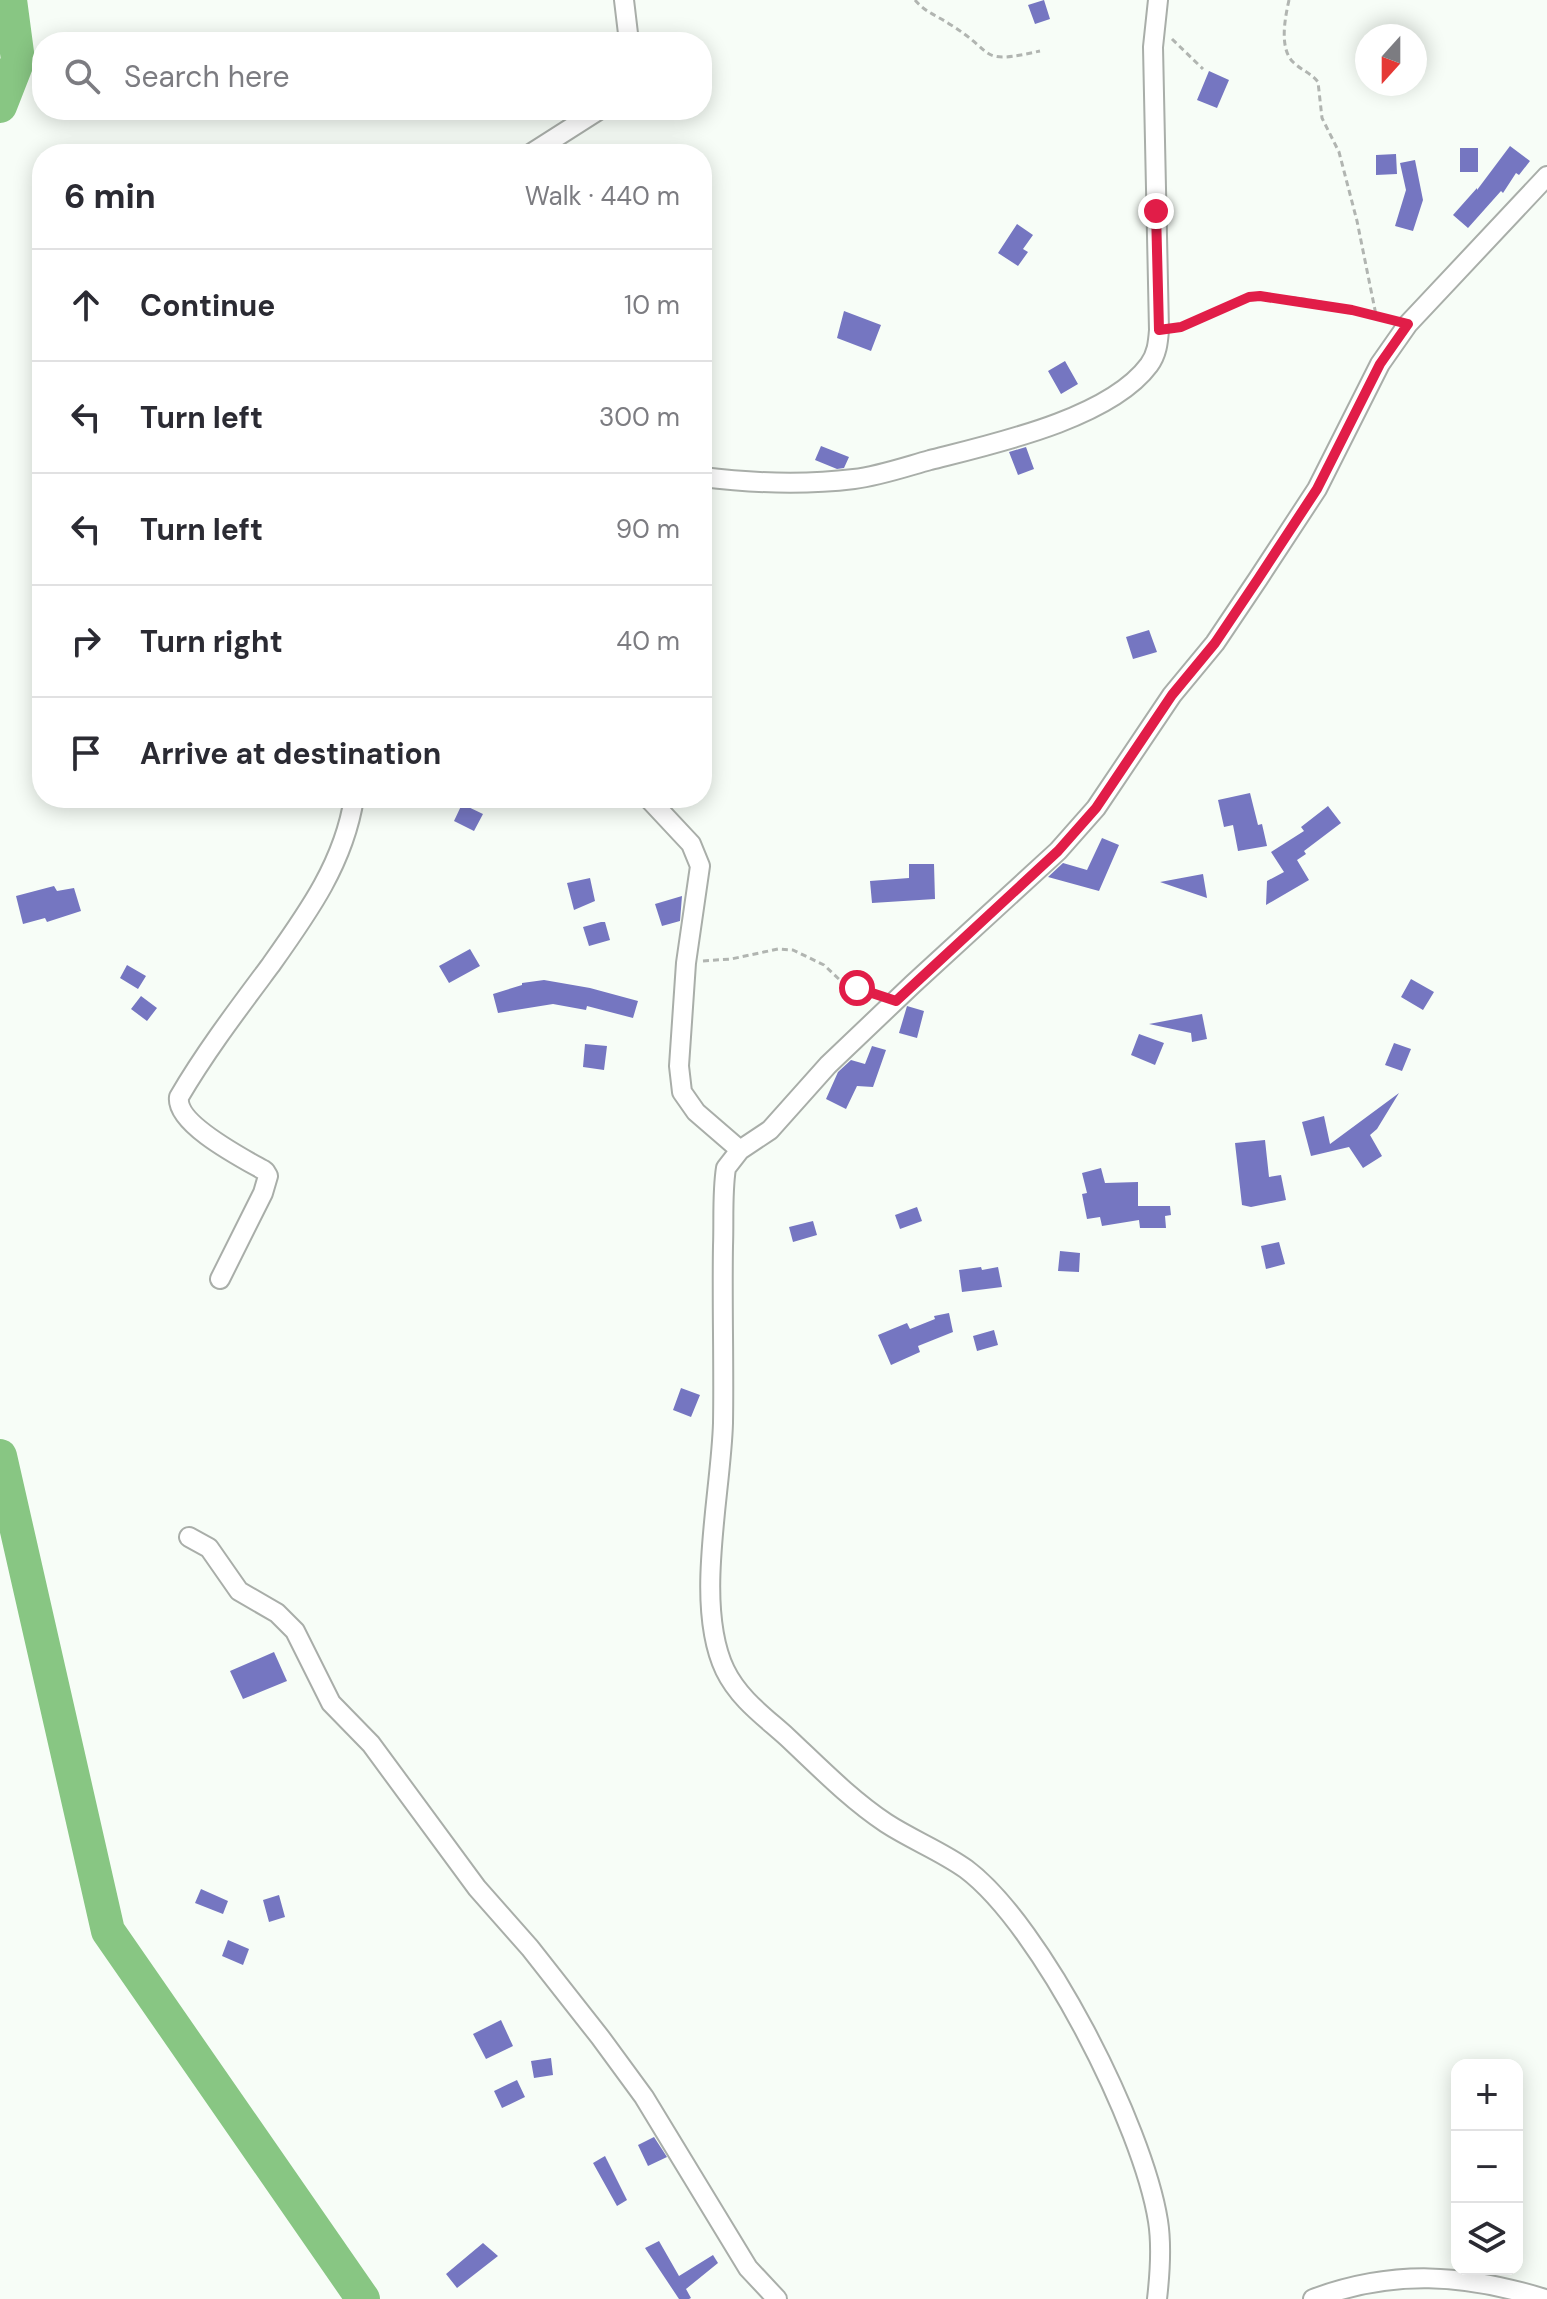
<!DOCTYPE html>
<html lang="en">
<head>
<meta charset="utf-8">
<style>
  body { margin:0; font-family:"DM Sans",sans-serif; background:#f2f2f3; color:#2b2b33 }
  .controls { position:absolute; right:24px; bottom:24px; display:grid; overflow:hidden; border-radius:16px; box-shadow:0 4px 20px #0003 }
  .controls button { width:72px; height:72px; display:grid; place-items:center; padding:0; border:0; border-bottom:2px solid #e1e1e2; background:#fff; color:#2b2b33; font:40px sans-serif }
  .compass { position:absolute; left:1355px; top:24px; width:72px; height:72px; border-radius:50%; background:#fff; box-shadow:0 4px 20px #0003; rotate:201deg }
  .stop { position:absolute; width:24px; height:24px; margin:-18px; border:6px solid #e11d48; border-radius:50%; background:#fff }
  .stop.end { background:#e11d48; border-color:#fff; box-shadow:0 2px 8px #0008 }
  .list { margin:0; padding:0; list-style:none }
  h2 { display:flex; justify-content:space-between; align-items:center; height:104px; margin:0; padding:0 32px; font-size:34px }
  h2 small { font-size:26px; font-weight:400; color:#7c7c81 }
  .list li { display:grid; grid-template-columns:52px 1fr auto; gap:24px; align-items:center; box-sizing:border-box; height:112px; padding:0 32px; border-top:2px solid #e1e1e2 }
  .list b { display:block; font-size:30px; white-space:nowrap }
  .list em { font-size:26px; font-style:normal; color:#7c7c81 }
  .icon { flex:none; width:44px; height:44px; fill:none; stroke:currentColor; stroke-width:2; stroke-linecap:round; stroke-linejoin:round }
  .map { position:relative; flex:none; width:1547px; height:2299px; overflow:hidden }
  .search { position:absolute; background:#fff; box-shadow:0 4px 20px #0003; left:32px; top:32px; width:680px; height:88px; display:flex; align-items:center; gap:20px; box-sizing:border-box; padding:0 28px; border-radius:32px; color:#7c7c81; font-size:30px }
  .panel { position:absolute; background:#fff; box-shadow:0 4px 20px #0003; left:32px; top:144px; width:680px; height:664px; border-radius:32px }
  .map>svg:first-child { display:block }
  .lines { fill:none; stroke-linecap:round; stroke-linejoin:round }
  .river { stroke:#88c683; stroke-width:34 }
  .building { fill:#7576c1 }
  .minor-casing { stroke:#a9aea9; stroke-width:22 }
  .path { stroke:#b1b5b1; stroke-width:3; stroke-dasharray:6 4; stroke-linecap:butt }
  .minor { stroke:#fff; stroke-width:18 }
  .route { stroke:#e11d48; stroke-width:10 }
</style>
</head>
<body>
<div class="map">
<svg width="1547" height="2299" viewBox="0 0 1547 2299">
  <rect width="100%" height="100%" fill="#f7fdf7"/>
  <g class="lines">
    <path class="river" d="M0 106 18 60 10 0
      M0 1456 108 1931 363 2299"/>
  </g>
  <path class="building" d="M1044 0 1050 19 1035 24 1028 5Z
    M1209 71 1229 80 1217 108 1197 100Z
    M1510 146 1530 161 1519 175 1516 173 1503 193 1501 191 1468 228 1453 215 1477 188V190Z
    M1460 148H1478V172H1460Z
    M1396 154 1397 174 1376 175V155Z
    M1415 160 1423 200 1413 231 1395 226 1406 190 1400 163Z
    M1017 224 1033 235 1023 249 1028 252 1018 266 998 253Z
    M844 311 881 325 871 351 837 338Z
    M1065 361 1078 384 1061 394 1048 371Z
    M821 446 849 457 844 468 837 469 815 460Z
    M1026 447 1034 469 1018 475 1009 452Z
    M1149 630 1157 652 1133 659 1126 637Z
    M1250 793 1258 825 1262 824 1267 846 1238 851 1233 825 1224 827 1218 800Z
    M462 804 483 814 474 831 454 821Z
    M1328 806 1341 823 1304 851 1306 854 1297 860 1309 880 1266 905 1267 881 1284 872 1271 852 1304 831 1301 827Z
    M1102 838 1119 845 1099 891 1048 877 1063 863 1087 870Z
    M909 864H934L935 899 872 903 870 881 909 878Z
    M1203 874 1207 898 1160 882Z
    M590 878 595 901 574 910 567 883Z
    M54 886 57 891 74 888 81 911 47 922 45 918 23 924 16 896Z
    M682 896 680 921 662 926 655 904Z
    M601 922H605L610 940 589 946 583 927Z
    M470 949 480 966 449 983 439 966Z
    M127 965 146 976 138 989 120 978Z
    M1411 979 1434 992 1423 1010 1401 997Z
    M544 980 590 988 638 1001 633 1018 587 1006 586 1010 553 1004 498 1013 493 994 522 985V983Z
    M141 996 157 1008 147 1021 131 1009Z
    M907 1006 924 1011 917 1038 899 1033Z
    M1202 1014 1207 1039 1192 1042 1191 1033 1149 1024Z
    M1139 1034 1164 1043 1155 1065 1131 1055Z
    M1394 1043 1411 1049 1402 1071 1385 1065Z
    M585 1044 607 1046 604 1070 583 1067Z
    M872 1046 886 1050 873 1087 857 1086 846 1109 826 1099 838 1072 851 1060 865 1064Z
    M1399 1093 1377 1129 1370 1135 1382 1156 1363 1168 1349 1147 1311 1156 1302 1122 1324 1116 1330 1144Z
    M1265 1140 1269 1177 1281 1175 1286 1200 1251 1207 1242 1205 1235 1143Z
    M1101 1168 1105 1183 1138 1182V1206H1170L1171 1215 1165 1216 1166 1228H1140L1139 1220 1102 1226 1100 1217 1087 1219 1082 1194 1087 1193 1082 1173Z
    M917 1207 922 1221 900 1229 895 1215Z
    M813 1221 817 1235 793 1242 789 1227Z
    M1279 1242 1285 1264 1266 1269 1261 1246Z
    M1060 1251 1080 1253 1079 1272 1058 1271Z
    M981 1267 982 1270 998 1267 1002 1287 962 1292 959 1270Z
    M949 1313 953 1332 918 1346 920 1352 891 1365 878 1335 907 1323 910 1329 935 1319 934 1316Z
    M994 1330 998 1345 977 1351 973 1336Z
    M681 1388 700 1395 691 1417 673 1410Z
    M274 1652 287 1681 243 1699 230 1671Z
    M201 1889 228 1901 223 1914 195 1903Z
    M279 1895 285 1917 269 1922 263 1900Z
    M228 1940 249 1949 243 1965 222 1956Z
    M501 2020 513 2046 486 2059 473 2034Z
    M551 2058 553 2075 534 2078 531 2061Z
    M517 2080 525 2097 502 2108 494 2091Z
    M654 2137 667 2157 648 2166 638 2145Z
    M605 2156 627 2200 617 2206 593 2163Z
    M659 2241 679 2276 713 2255 718 2263 686 2289 691 2298 689 2299H679L645 2248Z
    M483 2243 498 2256 457 2288 446 2274Z"/>
  <g class="lines">
    <defs>
      <path id="minor" d="M624 0 629 42
        M530 154 599 110
        M702 477C751 483 805 485 854 479 879 476 905 467 930 460 993 444 1109 419 1149 365 1157 354 1158 343 1159 330L1153 47 1158 0
        M648 798 691 844 700 866 686 963 679 1066 682 1092 696 1112 740 1150
        M220 1279 263 1193 268 1176 265 1171C244 1159 175 1124 179 1097 206 1051 238 1009 270 966 307 914 344 863 354 798
        M189 1537 209 1548 239 1591 277 1613 295 1631 331 1703 371 1744 477 1888 530 1948 600 2037 644 2097 748 2268 777 2299
        M1157 2299C1160 2273 1162 2246 1158 2221 1143 2126 1042 1926 966 1869 941 1851 912 1840 886 1823 850 1799 819 1767 787 1737 765 1717 739 1699 725 1670 694 1605 721 1495 723 1423 724 1364 722 1305 723 1246 724 1220 722 1193 726 1168L740 1150 770 1130 828 1065 913 984 1058 851 1096 808 1172 695 1215 643 1258 579 1317 489 1380 364 1408 324 1547 176
        M1313 2299C1393 2269 1465 2274 1545 2299"/>
    </defs>
    <use href="#minor" class="minor-casing"/>
    <path class="path" d="M915 0C926 13 938 16 951 25 998 54 977 65 1040 51
      M1289 0C1285 18 1279 48 1293 62 1301 70 1311 73 1318 82L1322 118 1339 152 1357 221 1376 315
      M1172 39 1203 69
      M1177 328 1249 297C1291 292 1349 308 1389 318
      M703 961 731 959 778 949 793 950 824 965 843 983 877 994"/>
    <use href="#minor" class="minor"/>
  </g>
  <g class="lines">
    <path class="route" d="M857 988 896 1001 1058 851 1096 808 1172 695 1215 643 1258 579 1317 489 1380 364 1408 324 1352 310 1260 296 1249 297 1181 327 1159 330 1156 211"/>
  </g>
</svg>
<div class="controls">
<button>+</button>
<button>−</button>
<button><svg class="icon" aria-label="layers" viewBox="0 0 24 24"><path d="M12 4l9 5-9 5-9-5zM3 14l9 5 9-5"/></svg></button>
</div>
<svg class="compass" viewBox="-18 -18 36 36"><path d="M0-13l5 13h-10z" fill="#e53935"/><path d="M0 13l5-13h-10z" fill="#7c7c81"/></svg>
<div class="stop" style="left:857px;top:988px"></div>
<div class="stop end" style="left:1156px;top:211px"></div>
<div class="search"><svg class="icon" aria-label="search" viewBox="0 0 24 24"><circle cx="10" cy="10" r="6"/><path d="M15 15l6 6"/></svg>Search here</div>
<section class="panel">
<h2>6 min<small>Walk · 440 m</small></h2>
<ul class="list">
<li><svg class="icon" aria-label="ahead" viewBox="0 0 24 24"><path d="M12 20V5M6 11l6-6 6 6"/></svg><div><b>Continue</b></div><em>10 m</em></li>
<li><svg class="icon" aria-label="left" viewBox="0 0 24 24"><path d="M17 20v-9H6M10 6l-5 5 5 5"/></svg><div><b>Turn left</b></div><em>300 m</em></li>
<li><svg class="icon" aria-label="left" viewBox="0 0 24 24"><path d="M17 20v-9H6M10 6l-5 5 5 5"/></svg><div><b>Turn left</b></div><em>90 m</em></li>
<li><svg class="icon" aria-label="right" viewBox="0 0 24 24"><path d="M7 20v-9h11M14 6l5 5-5 5"/></svg><div><b>Turn right</b></div><em>40 m</em></li>
<li><svg class="icon" aria-label="arrive" viewBox="0 0 24 24"><path d="M6 21V4h12l-3 4 3 4H6"/></svg><div><b>Arrive at destination</b></div></li>
</ul>
</section>
</div>
</body>
</html>
